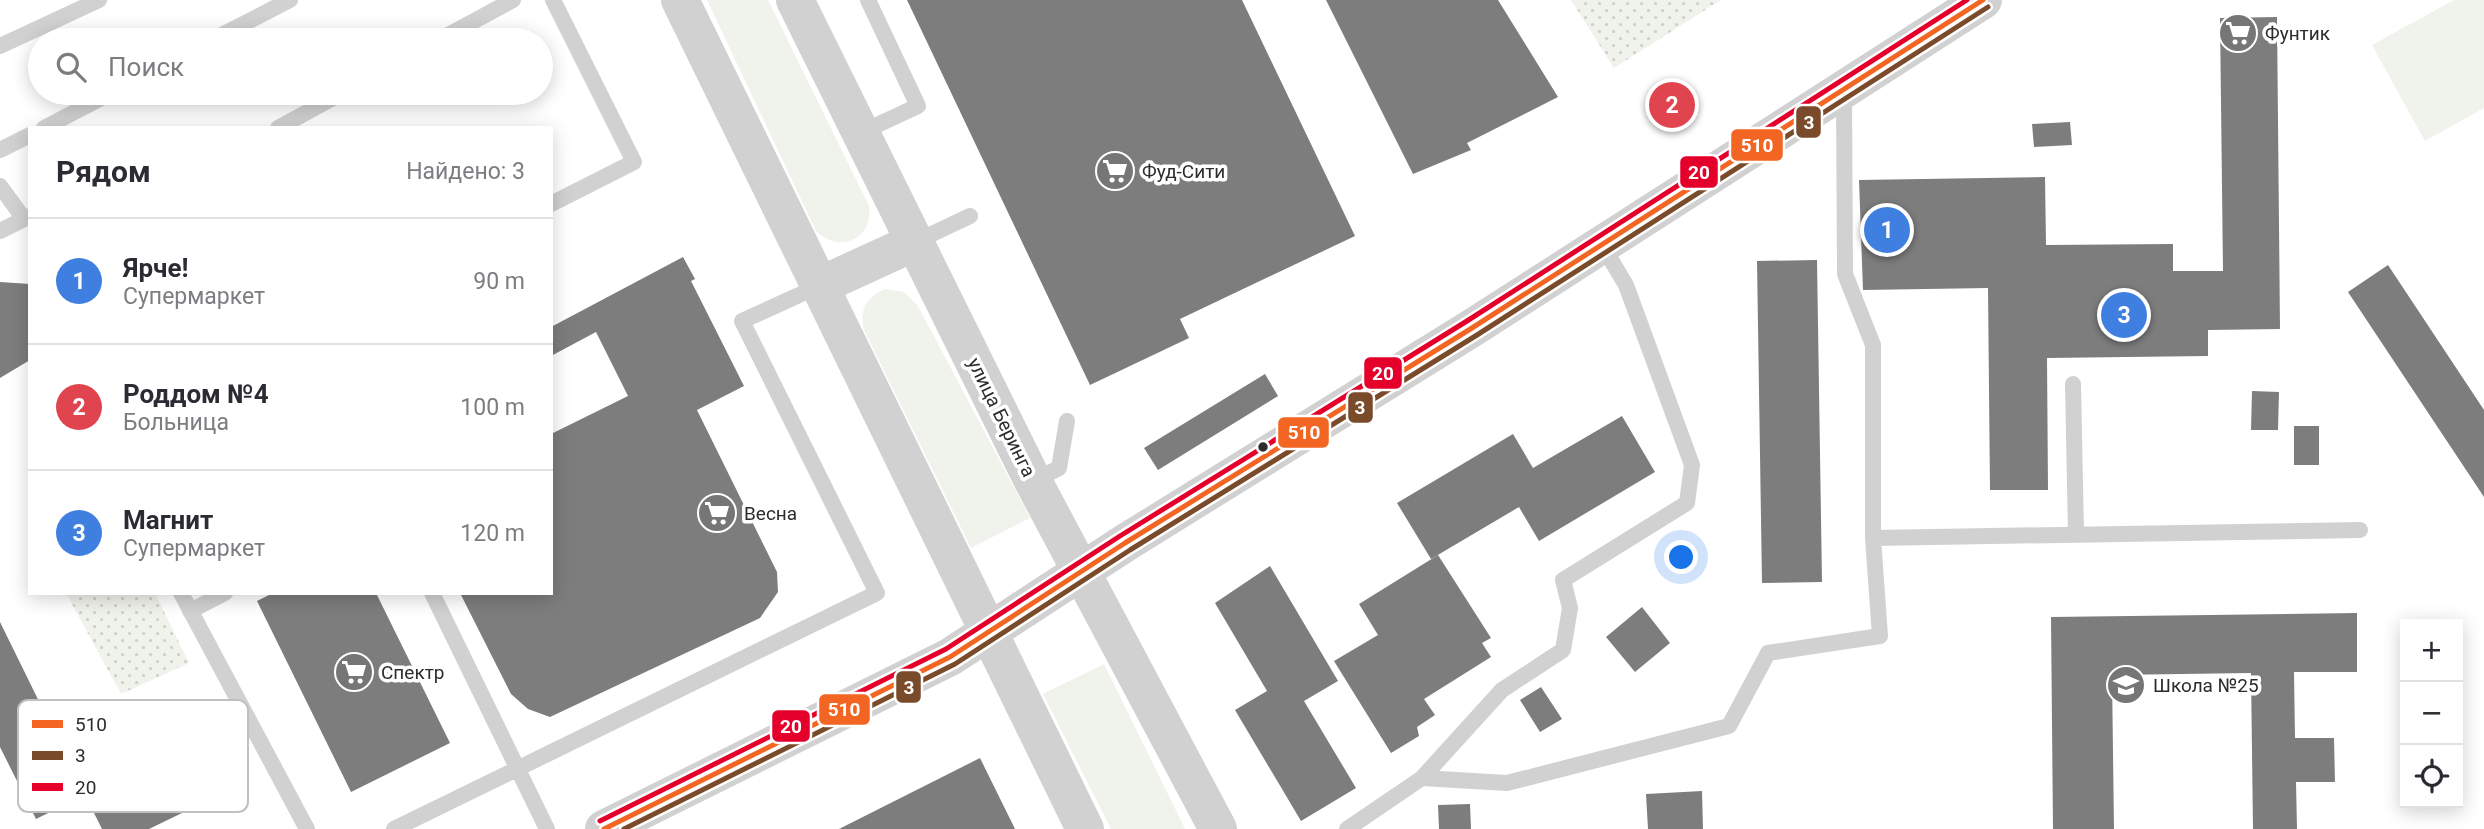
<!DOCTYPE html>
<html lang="ru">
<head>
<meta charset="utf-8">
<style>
  body { margin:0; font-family:Roboto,sans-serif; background:#f2f2f3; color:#2b2b33 }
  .controls { position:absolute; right:21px; bottom:21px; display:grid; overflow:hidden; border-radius:0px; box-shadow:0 4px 18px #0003 }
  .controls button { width:63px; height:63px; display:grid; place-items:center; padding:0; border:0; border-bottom:2px solid #e1e1e2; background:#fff; color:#2b2b33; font:35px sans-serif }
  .you { position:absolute; left:1682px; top:558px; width:24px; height:24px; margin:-18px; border:5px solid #fff; border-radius:50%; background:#1a73e8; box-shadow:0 0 0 10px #1a73e833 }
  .badge { display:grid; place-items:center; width:46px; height:46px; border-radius:50%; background:#767676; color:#fff; font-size:23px; font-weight:700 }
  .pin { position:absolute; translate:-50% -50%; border:4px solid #fff; box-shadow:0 2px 7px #0006 }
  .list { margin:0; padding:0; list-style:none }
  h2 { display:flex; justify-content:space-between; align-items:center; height:91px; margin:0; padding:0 28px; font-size:30px }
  h2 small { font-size:23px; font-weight:400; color:#7c7c81 }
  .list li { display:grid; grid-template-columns:46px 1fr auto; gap:21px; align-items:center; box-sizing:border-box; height:126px; padding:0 28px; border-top:2px solid #e1e1e2 }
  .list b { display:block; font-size:26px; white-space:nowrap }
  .list p { margin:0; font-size:23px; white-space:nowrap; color:#7c7c81 }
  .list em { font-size:23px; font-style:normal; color:#7c7c81 }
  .icon { flex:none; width:38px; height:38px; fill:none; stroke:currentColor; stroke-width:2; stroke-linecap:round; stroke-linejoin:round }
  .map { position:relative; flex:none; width:2484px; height:829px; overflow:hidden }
  .search { position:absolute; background:#fff; box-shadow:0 4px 18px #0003; left:28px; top:28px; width:525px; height:77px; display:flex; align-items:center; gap:18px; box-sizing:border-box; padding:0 24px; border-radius:38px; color:#7c7c81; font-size:26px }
  .panel { position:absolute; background:#fff; box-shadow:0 4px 18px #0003; left:28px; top:126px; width:525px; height:469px; border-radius:0px }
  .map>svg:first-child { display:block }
  .grass { fill:#f0f3eb }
  .park { fill:url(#park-dots) }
  .building { fill:#7d7d7d }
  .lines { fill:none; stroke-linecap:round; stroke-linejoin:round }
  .service { stroke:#d1d1d1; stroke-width:16 }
  .tertiary { stroke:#d1d1d1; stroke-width:38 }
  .bus-1-casing { stroke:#fff; stroke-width:10 }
  .bus-2-casing { stroke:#fff; stroke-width:10 }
  .bus-3-casing { stroke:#fff; stroke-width:10 }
  .bus-1 { stroke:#f26522; stroke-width:5 }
  .bus-2 { stroke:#7a4b2a; stroke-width:5 }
  .bus-3 { stroke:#e4002b; stroke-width:5 }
  .bus-dot { fill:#2c2c2c; stroke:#fff; stroke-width:2.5 }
  .labels { text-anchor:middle; stroke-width:7; stroke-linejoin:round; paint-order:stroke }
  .poi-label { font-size:19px; fill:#2c2c2c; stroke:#fff; text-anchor:start }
  .street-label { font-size:19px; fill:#2c2c2c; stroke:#fff }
  .key { fill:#fff; stroke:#c0c0c0; stroke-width:2 }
  .key-label { font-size:19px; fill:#2c2c2c }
  .line-badge { stroke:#fff; stroke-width:2.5 }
  .badge-label { font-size:19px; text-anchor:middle; font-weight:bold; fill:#fff }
</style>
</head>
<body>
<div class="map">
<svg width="2484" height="829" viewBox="0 0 2484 829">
  <defs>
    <pattern id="park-dots" width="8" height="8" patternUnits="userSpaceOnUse" patternTransform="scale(1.75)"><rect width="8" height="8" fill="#f0f3eb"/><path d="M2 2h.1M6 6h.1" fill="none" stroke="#ced0ca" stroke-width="1.8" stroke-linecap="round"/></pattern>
  </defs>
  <rect width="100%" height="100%" fill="#fff"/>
  <path class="grass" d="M707 0H768L869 206C874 239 839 254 816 231Z
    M2454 0H2484V108L2425 141 2372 45Z
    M885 289 904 292 918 306 1030 518 971 548 864 330C859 310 866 297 885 289Z
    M1104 664 1185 829H1111L1043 694Z"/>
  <path class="park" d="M1571 0H1721L1614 68Z
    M66 593H155L189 663 121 694Z"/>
  <path class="building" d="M907 0H1242L1355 236 1180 319 1189 338 1090 385Z
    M1326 0H1498L1558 97 1467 143 1471 150 1413 174Z
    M2277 17 2280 329 2208 330V356L2047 358 2048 490H1990L1988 288 1863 290 1859 180 2045 177 2046 245 2173 244V271H2223L2220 18Z
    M2070 122 2072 145 2034 147 2032 124Z
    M683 257 695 279 691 281 744 386 697 410 777 572 778 592 760 618 550 717 528 709 511 694 460 593H551V434L628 396 596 332 551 356V327Z
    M1817 260 1822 582 1762 583 1757 261Z
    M2388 265 2484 410V497L2348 292Z
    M0 282 30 284V360L0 378Z
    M1265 374 1278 396 1158 470 1144 448Z
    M2252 391 2279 392 2278 430H2251Z
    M1622 416 1655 472 1539 541 1519 507 1431 559 1397 503 1513 434 1533 468Z
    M2294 426H2319V465H2294Z
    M1438 555 1491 638 1482 643 1491 657 1424 699 1435 715 1417 727 1419 736 1391 753 1334 661 1378 635 1359 604Z
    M1270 566 1338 681 1304 701 1356 788 1301 821 1235 710 1267 691 1215 603Z
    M273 593H376L450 743 351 792 257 601Z
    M1642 607 1670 643 1635 672 1606 637Z
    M2357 613V672H2294L2295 738H2334L2335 782H2296L2297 829H2253L2251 673 2112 675 2114 829H2053L2051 617Z
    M0 622 85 795 36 819 0 747Z
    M1541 687 1562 719 1540 732 1520 700Z
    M189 744 215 797 149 829H102L85 795Z
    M980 758 1015 829H839Z
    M1702 791 1703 829H1648L1646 794Z
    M1470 804 1471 829H1439L1438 805Z"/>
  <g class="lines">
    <path class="service" d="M212 40 290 0
      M439 40 513 0
      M0 46 99 0
      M1844 91 1845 274 1873 345V538L2360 530
      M44 128 111 93
      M278 128 342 93
      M860 133 918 106 868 0
      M0 150 30 135
      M0 186 24 219
      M551 204 634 162 553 0
      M0 231 30 216
      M915 242 970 216
      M2073 384 2076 534
      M1033 481 1059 468 1067 421
      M181 593 307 829
      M432 593 547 829
      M190 611 225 593
      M1422 778 1507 783 1729 726 1768 653 1880 636 1873 538
      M394 829 877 593 742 321 819 286
      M1347 829 1422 778 1502 690 1563 650 1570 608 1563 580 1687 503 1692 465 1626 285 1602 245"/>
    <path class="tertiary" d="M680 0 1085 829
      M795 0 1033 481 1218 829
      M819 286 915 242
      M604 829 950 657 1125 543 1472 328 1983 0"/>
    <defs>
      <path id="bus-1" d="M604 829 950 657 1125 543 1472 328 1983 0"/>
      <path id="bus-2" d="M624 829 955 664 1130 550 1477 335 1988 7"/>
      <path id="bus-3" d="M600 821 946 649 1120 536 1467 321 1967 0"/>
    </defs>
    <use href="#bus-1" class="bus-1-casing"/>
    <use href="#bus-2" class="bus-2-casing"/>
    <use href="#bus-3" class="bus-3-casing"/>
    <use href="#bus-1" class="bus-1"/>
    <use href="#bus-2" class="bus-2"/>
    <use href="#bus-3" class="bus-3"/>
  </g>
  <defs>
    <symbol id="supermarket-disc" viewBox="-11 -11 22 22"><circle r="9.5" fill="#767676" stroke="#fff"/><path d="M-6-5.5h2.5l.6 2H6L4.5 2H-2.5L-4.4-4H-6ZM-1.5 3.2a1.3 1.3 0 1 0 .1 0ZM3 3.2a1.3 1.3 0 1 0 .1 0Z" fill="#fff"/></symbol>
    <symbol id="school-disc" viewBox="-11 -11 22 22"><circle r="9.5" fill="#767676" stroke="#fff"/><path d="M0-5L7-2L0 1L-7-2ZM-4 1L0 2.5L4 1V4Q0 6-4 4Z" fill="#fff"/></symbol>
  </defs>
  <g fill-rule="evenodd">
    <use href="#supermarket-disc" x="2216" y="11" width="44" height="44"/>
    <use href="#supermarket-disc" x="1093" y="149" width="44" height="44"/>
    <use href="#supermarket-disc" x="695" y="491" width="44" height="44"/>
    <use href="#supermarket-disc" x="332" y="650" width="44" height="44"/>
    <use href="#school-disc" x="2104" y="663" width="44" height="44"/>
  </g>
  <circle class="bus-dot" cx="1263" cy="447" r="6"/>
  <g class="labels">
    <g class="poi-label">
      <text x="2265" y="40">Фунтик</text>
      <text x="1142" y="178">Фуд-Сити</text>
      <text x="744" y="520">Весна</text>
      <text x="381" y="679">Спектр</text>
      <text x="2153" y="692">Школа №25</text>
    </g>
    <g class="street-label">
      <text transform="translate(1002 417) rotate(64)" y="7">улица Беринга</text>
    </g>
  </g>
  <rect x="18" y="700" width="230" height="112" rx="10" class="key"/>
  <rect x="32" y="720" width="31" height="8" fill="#f26522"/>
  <rect x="32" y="751" width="31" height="9" fill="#7a4b2a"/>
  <rect x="32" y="783" width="31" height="8" fill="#e4002b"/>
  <g class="key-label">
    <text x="75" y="731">510</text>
    <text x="75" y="762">3</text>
    <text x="75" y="794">20</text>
  </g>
  <g class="line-badge">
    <rect x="1795" y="105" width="27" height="34" rx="7" fill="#7a4b2a"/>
    <rect x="1730" y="128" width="54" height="34" rx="7" fill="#f26522"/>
    <rect x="1679" y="155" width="40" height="34" rx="7" fill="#e4002b"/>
    <rect x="1363" y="356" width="40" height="34" rx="7" fill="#e4002b"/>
    <rect x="1347" y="391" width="27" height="33" rx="7" fill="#7a4b2a"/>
    <rect x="1277" y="416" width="53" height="33" rx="7" fill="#f26522"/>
    <rect x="895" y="670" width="27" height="34" rx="7" fill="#7a4b2a"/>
    <rect x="818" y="693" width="53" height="33" rx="7" fill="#f26522"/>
    <rect x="771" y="709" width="40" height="34" rx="7" fill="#e4002b"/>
  </g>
  <g class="badge-label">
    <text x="1809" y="129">3</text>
    <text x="1757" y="152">510</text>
    <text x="1699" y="179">20</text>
    <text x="1383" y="380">20</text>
    <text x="1360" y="414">3</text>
    <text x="1304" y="439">510</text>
    <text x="909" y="694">3</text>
    <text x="844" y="716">510</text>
    <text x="791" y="733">20</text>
  </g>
</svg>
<div class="controls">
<button>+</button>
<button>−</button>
<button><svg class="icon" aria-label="locate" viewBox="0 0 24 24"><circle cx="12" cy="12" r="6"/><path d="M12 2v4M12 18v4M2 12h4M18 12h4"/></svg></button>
</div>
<div class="you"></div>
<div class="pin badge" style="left:1887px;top:230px;background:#3f7fe0">1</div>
<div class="pin badge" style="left:1672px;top:105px;background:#e0444e">2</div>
<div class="pin badge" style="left:2124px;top:315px;background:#3f7fe0">3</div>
<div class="search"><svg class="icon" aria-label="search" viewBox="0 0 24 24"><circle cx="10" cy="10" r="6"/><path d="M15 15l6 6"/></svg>Поиск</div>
<section class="panel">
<h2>Рядом<small>Найдено: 3</small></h2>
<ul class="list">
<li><span class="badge" style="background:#3f7fe0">1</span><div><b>Ярче!</b><p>Супермаркет</p></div><em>90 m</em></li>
<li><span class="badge" style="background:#e0444e">2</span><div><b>Роддом №4</b><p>Больница</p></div><em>100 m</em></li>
<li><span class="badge" style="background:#3f7fe0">3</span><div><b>Магнит</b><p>Супермаркет</p></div><em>120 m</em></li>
</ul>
</section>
</div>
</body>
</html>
